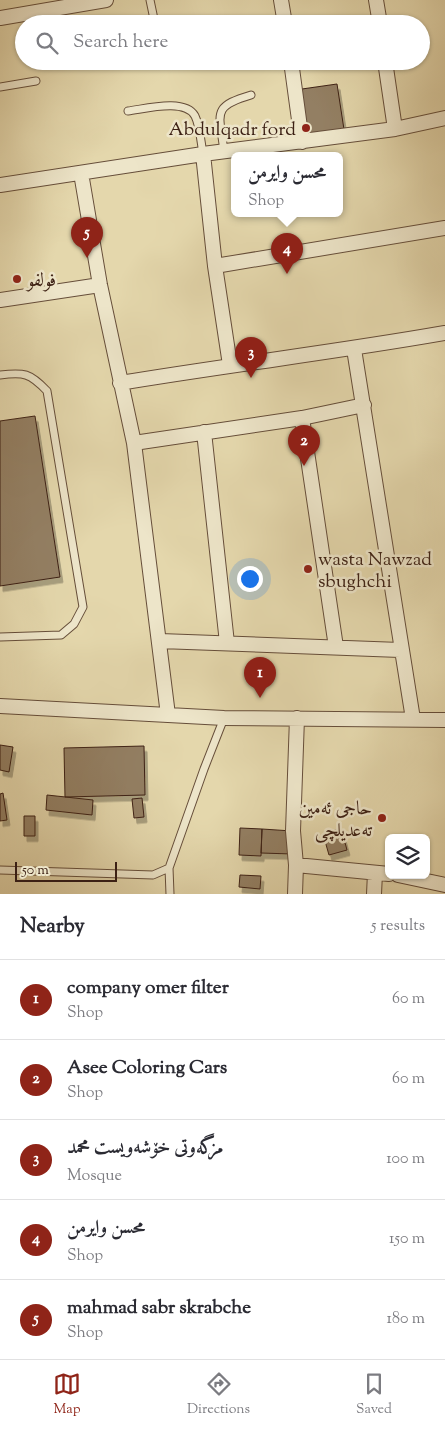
<!DOCTYPE html>
<html lang="en">
<head>
<meta charset="utf-8">
<style>
  body { margin:0; font-family:"Sorts Mill Goudy",Amiri,serif; background:#f2f2f3; color:#2b2b33 }
  .controls { position:absolute; right:15px; bottom:15px; display:grid; overflow:hidden; border-radius:8px; box-shadow:0 1px 4px #0004 }
  .controls button { width:45px; height:45px; display:grid; place-items:center; padding:0; border:0; border-bottom:1px solid #e1e1e2; background:#fff; color:#2b2b33; font:25px sans-serif }
  .scale { position:absolute; left:15px; bottom:12px; width:102px; box-sizing:border-box; padding-left:5px; border:2px solid #3c2014; border-top:0; font-size:14px; line-height:18px; white-space:nowrap; color:#3c2014; -webkit-text-stroke:4px #ede5c9; paint-order:stroke }
  .you { position:absolute; left:249px; top:578px; width:18px; height:18px; margin:-12px; border:4px solid #fff; border-radius:50%; background:#1a73e8; box-shadow:0 0 0 8px #1a73e833 }
  .badge { display:grid; place-items:center; width:32px; height:32px; border-radius:50%; background:#8f2418; color:#fff; font-size:16px; font-weight:700 }
  .pin { position:absolute; translate:-50% -41px; filter:drop-shadow(0 1px 2px #0008) }
  .pin::after { content:''; position:absolute; top:26px; width:18px; height:15px; background:inherit; clip-path:polygon(0 0,100% 0,50% 100%) }
  .popup { position:absolute; left:231px; top:152px; width:112px; height:65px; box-sizing:border-box; display:grid; place-content:center; border-radius:8px; background:#fff; filter:drop-shadow(0 1px 4px #0005); font-size:16px; white-space:nowrap; color:#7c7c81 }
  .popup b { font-size:19px; color:#2b2b33 }
  .popup::after { content:''; position:absolute; left:50%; top:100%; margin-left:-10px; border:10px solid transparent; border-top-color:#fff }
  .list { margin:0; padding:0; list-style:none }
  h2 { display:flex; justify-content:space-between; align-items:center; height:65px; margin:0; padding:0 20px; font-size:21px }
  h2 small { font-size:16px; font-weight:400; color:#7c7c81 }
  .list li { display:grid; grid-template-columns:32px 1fr auto; gap:15px; align-items:center; box-sizing:border-box; height:80px; padding:0 20px; border-top:1px solid #e1e1e2 }
  .list b { display:block; font-size:19px; white-space:nowrap }
  .list p { margin:0; font-size:16px; white-space:nowrap; color:#7c7c81 }
  .list em { font-size:16px; font-style:normal; color:#7c7c81 }
  .icon { flex:none; width:28px; height:28px; fill:none; stroke:currentColor; stroke-width:2; stroke-linecap:round; stroke-linejoin:round }
  .map { position:relative; flex:none; width:445px; height:894px; overflow:hidden }
  .search { position:absolute; background:#fff; box-shadow:0 1px 4px #0004; left:15px; right:15px; top:15px; height:55px; display:flex; align-items:center; gap:12px; box-sizing:border-box; padding:0 18px; border-radius:28px; color:#7c7c81; font-size:19px }
  .sheet { height:465px; background:#fff }
  nav { display:flex; justify-content:space-around; align-items:center; box-sizing:border-box; height:70px; border-top:1px solid #e1e1e2; background:#fff; font-size:14px; color:#7c7c81 }
  nav a { display:grid; justify-items:center; gap:2px }
  nav .on { color:#8f2418 }
  .map>svg:first-child { display:block }
  .building { fill:#937f63; stroke:#3c2014; filter:url(#shadow) }
  .lines { fill:none; stroke-linecap:round; stroke-linejoin:round }
  .lane-casing { stroke:#664e3a; stroke-width:9 }
  .street-casing { stroke:#664e3a; stroke-width:16 }
  .lane { stroke:#ede5c9; stroke-width:7 }
  .street { stroke:#ede5c9; stroke-width:14 }
  .poi-dot { fill:#8f2418; stroke:#ede5c9; stroke-width:2 }
  .labels { text-anchor:middle; stroke-width:5; stroke-linejoin:round; paint-order:stroke }
  .poi-label { font-size:19px; fill:#3c2014; stroke:#ede5c9; text-anchor:end }
</style>
</head>
<body>
<div class="map">
<svg width="445" height="894" viewBox="0 0 445 894">
  <defs>
    <filter id="shadow"><feDropShadow dx="3" dy="5.5" stdDeviation="0" flood-color="#0004"/></filter>
  </defs>
  <rect width="100%" height="100%" fill="#e4d7ac"/>
  <filter id="stains"><feTurbulence type="fractalNoise" baseFrequency=".004" numOctaves="4"/><feColorMatrix values="0 0 0 0 .2 0 0 0 0 .09 0 0 0 0 .02 0 0 0 .5 -.17"/></filter>
  <radialGradient id="worn" r=".72"><stop offset=".6" stop-color="#630" stop-opacity="0"/><stop offset="1" stop-color="#630" stop-opacity=".3"/></radialGradient>
  <path class="building" d="M337 84 345 136 302 142 295 90Z
    M35 416 60 577 0 586V421Z
    M0 745 13 747 9 772 0 770Z
    M144 746 145 795 65 797 64 748Z
    M3 793 7 820 0 821V794Z
    M47 795 93 800 92 815 46 810Z
    M142 798 144 817 134 818 132 799Z
    M24 816H35V836H24Z
    M240 828 262 829 261 856 239 855Z
    M341 828 347 850 329 855 323 834Z
    M262 829 292 831V854L261 853Z
    M240 875 261 876 260 889 239 887Z"/>
  <g class="lines">
    <defs>
      <path id="lane" d="M150 0 155 24
        M0 87 36 81
        M128 111C145 109 185 98 195 116 200 126 201 143 203 154
        M224 152C220 114 210 107 251 95
        M0 375C24 372 30 373 47 391L83 607 74 624 61 635 0 637
        M0 870 153 875 169 868
        M170 894 169 868 204 769 224 718"/>
      <path id="street" d="M281 0 285 24
        M376 0 380 24
        M0 18 106 0
        M291 61 302 142
        M385 61 395 129
        M203 154 215 266 230 365
        M81 173 100 285 134 443 168 715
        M0 185 203 154 395 129 445 118
        M215 266 445 228
        M0 300 100 285
        M354 349 413 719
        M120 383C228 365 337 352 445 333
        M302 418 336 647
        M204 432 227 643
        M134 443 302 418 364 405
        M160 641 400 650
        M0 706 224 718 445 720
        M296 865 389 874
        M398 875 445 885
        M295 894 296 865 293 831 297 718
        M374 894 375 873"/>
    </defs>
    <use href="#lane" class="lane-casing"/>
    <use href="#street" class="street-casing"/>
    <use href="#lane" class="lane"/>
    <use href="#street" class="street"/>
  </g>
  <g class="poi-dot">
    <circle cx="306" cy="128" r="5"/>
    <circle cx="17" cy="279" r="5"/>
    <circle cx="308" cy="569" r="5"/>
    <circle cx="382" cy="818" r="5"/>
  </g>
  <g class="labels">
    <g class="poi-label">
      <text x="296" y="135">Abdulqadr ford</text>
      <text x="27" y="286" text-anchor="start">فولفو</text>
      <text x="318" y="565" text-anchor="start">wasta Nawzad<tspan x="318" dy="22">sbughchi</tspan></text>
      <text x="372" y="814">حاجی ئەمین<tspan x="372" dy="22">تەعدیلچی</tspan></text>
    </g>
  </g>
  <rect width="100%" height="100%" filter="url(#stains)"/>
  <rect width="100%" height="100%" fill="url(#worn)"/>
</svg>
<div class="controls">
<button><svg class="icon" aria-label="layers" viewBox="0 0 24 24"><path d="M12 4l9 5-9 5-9-5zM3 14l9 5 9-5"/></svg></button>
</div>
<div class="scale">50 m</div>
<div class="you"></div>
<div class="pin badge" style="left:260px;top:698px">1</div>
<div class="pin badge" style="left:304px;top:466px">2</div>
<div class="pin badge" style="left:251px;top:378px">3</div>
<div class="pin badge" style="left:287px;top:274px">4</div>
<div class="popup"><b>محسن وایرمن</b>Shop</div>
<div class="pin badge" style="left:87px;top:258px">5</div>
<div class="search"><svg class="icon" aria-label="search" viewBox="0 0 24 24"><circle cx="10" cy="10" r="6"/><path d="M15 15l6 6"/></svg>Search here</div>
</div>
<section class="sheet">
<h2>Nearby<small>5 results</small></h2>
<ul class="list">
<li><span class="badge">1</span><div><b>company omer filter</b><p>Shop</p></div><em>60 m</em></li>
<li><span class="badge">2</span><div><b>Asee Coloring Cars</b><p>Shop</p></div><em>60 m</em></li>
<li><span class="badge">3</span><div><b>مزگەوتی خۆشەویست محمد</b><p>Mosque</p></div><em>100 m</em></li>
<li><span class="badge">4</span><div><b>محسن وایرمن</b><p>Shop</p></div><em>150 m</em></li>
<li><span class="badge">5</span><div><b>mahmad sabr skrabche</b><p>Shop</p></div><em>180 m</em></li>
</ul>
</section>
<nav>
<a class="on"><svg class="icon" aria-label="map" viewBox="0 0 24 24"><path d="M3 6l6-2 6 2 6-2v14l-6 2-6-2-6 2zM9 4v14M15 6v14"/></svg>Map</a>
<a><svg class="icon" aria-label="directions" viewBox="0 0 24 24"><path d="M12 3l9 9-9 9-9-9zM9 14v-3h6M13 9l2 2-2 2"/></svg>Directions</a>
<a><svg class="icon" aria-label="saved" viewBox="0 0 24 24"><path d="M7 4h10v16l-5-4-5 4z"/></svg>Saved</a>
</nav>
</body>
</html>
